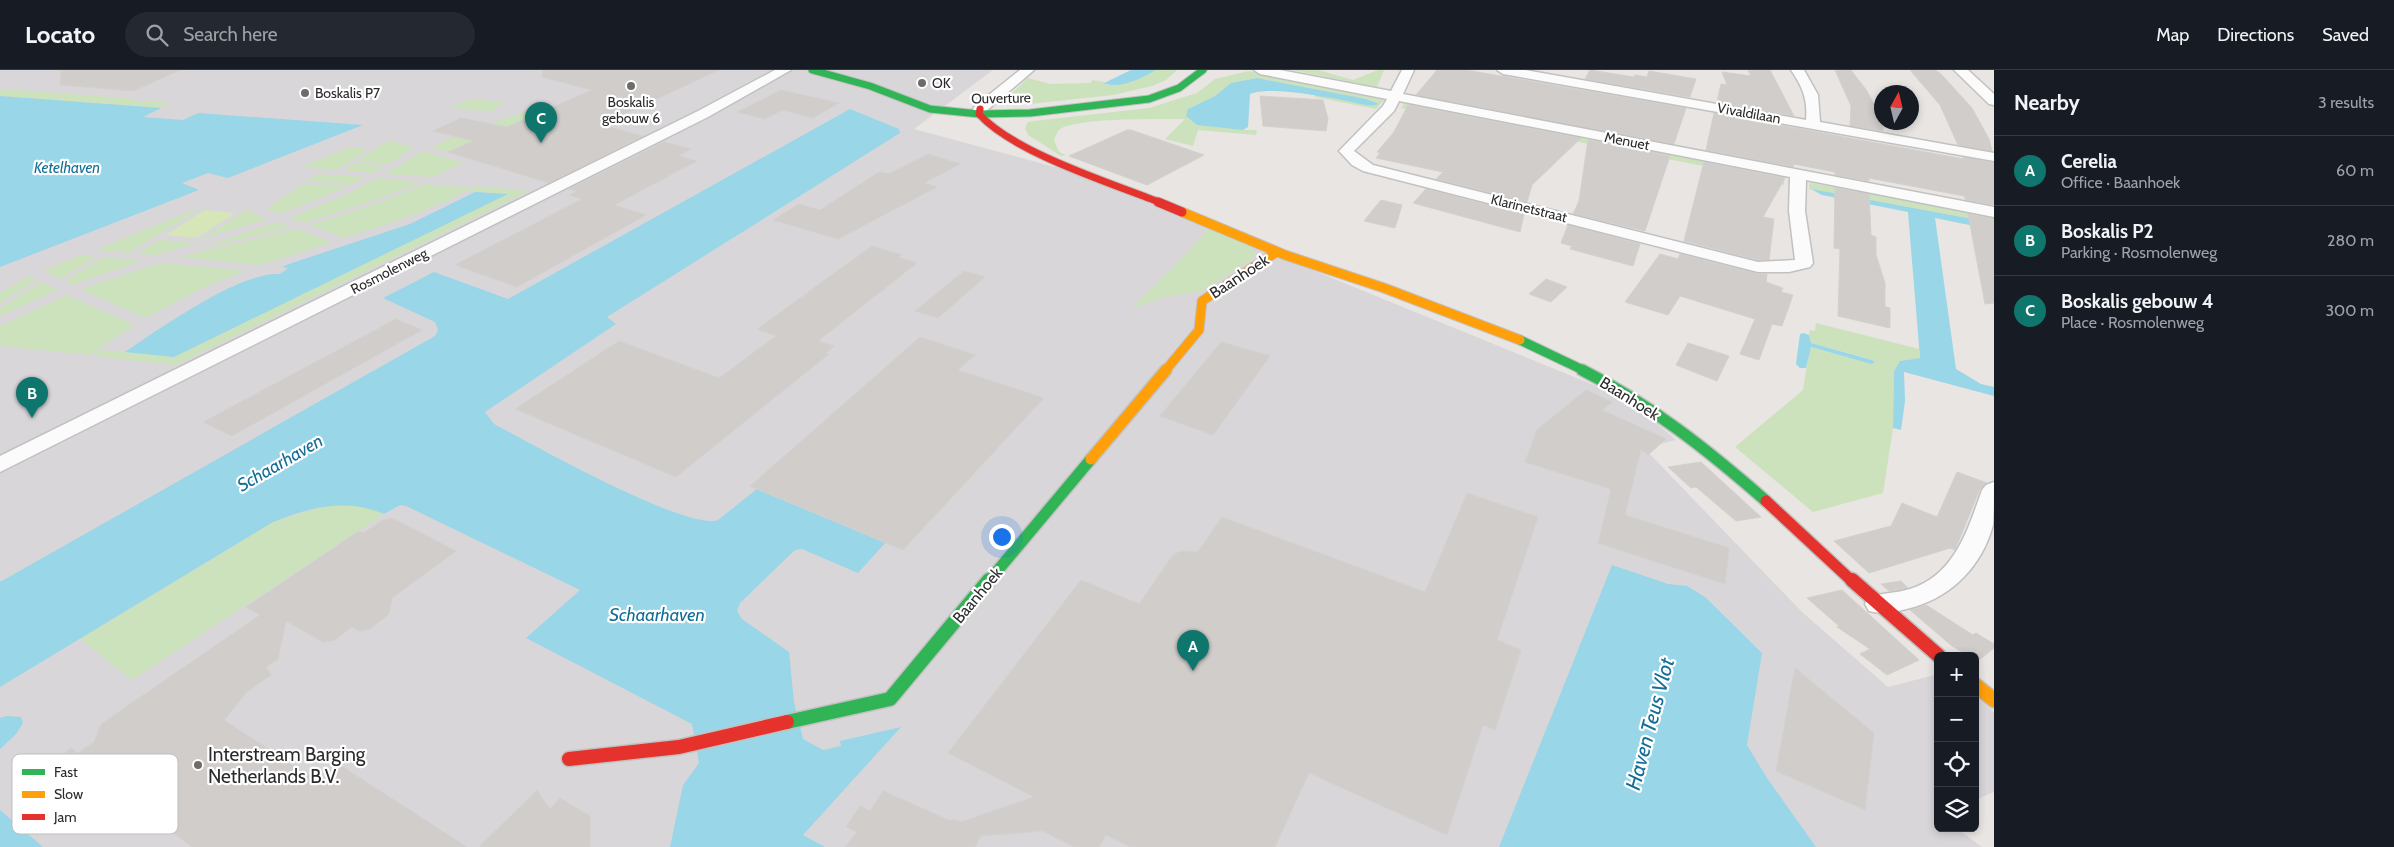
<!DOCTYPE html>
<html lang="en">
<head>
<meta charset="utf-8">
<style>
  body { margin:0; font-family:Cabin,sans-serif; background:#242831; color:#f1f3f6 }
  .controls { position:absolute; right:15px; bottom:15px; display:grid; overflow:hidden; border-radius:8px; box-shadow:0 2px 8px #0003 }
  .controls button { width:45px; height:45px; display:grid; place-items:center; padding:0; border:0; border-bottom:1px solid #363941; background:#171b24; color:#f1f3f6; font:25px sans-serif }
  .compass { position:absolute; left:1874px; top:15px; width:45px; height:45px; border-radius:50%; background:#171b24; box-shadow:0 2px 8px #0003; rotate:8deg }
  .you { position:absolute; left:1001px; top:466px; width:18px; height:18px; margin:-12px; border:4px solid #fff; border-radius:50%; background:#1a73e8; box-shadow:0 0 0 8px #1a73e833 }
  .badge { display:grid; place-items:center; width:32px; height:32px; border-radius:50%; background:#0f766e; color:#fff; font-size:16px; font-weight:700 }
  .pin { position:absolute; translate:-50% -41px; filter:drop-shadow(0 1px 2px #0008) }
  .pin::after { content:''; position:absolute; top:26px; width:18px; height:15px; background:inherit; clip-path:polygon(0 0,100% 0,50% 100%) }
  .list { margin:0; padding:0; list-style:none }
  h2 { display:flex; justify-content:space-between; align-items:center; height:65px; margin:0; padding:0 20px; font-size:21px }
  h2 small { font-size:16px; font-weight:400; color:#9ea1a6 }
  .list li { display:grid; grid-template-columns:32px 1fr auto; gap:15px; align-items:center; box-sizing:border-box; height:70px; padding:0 20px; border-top:1px solid #363941 }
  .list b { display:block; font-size:19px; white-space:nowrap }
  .list p { margin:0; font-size:16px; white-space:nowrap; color:#9ea1a6 }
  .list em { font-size:16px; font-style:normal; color:#9ea1a6 }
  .icon { flex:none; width:28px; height:28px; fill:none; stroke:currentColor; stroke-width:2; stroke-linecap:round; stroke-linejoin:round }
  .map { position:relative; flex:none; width:1994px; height:777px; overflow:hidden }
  header { display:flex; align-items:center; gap:30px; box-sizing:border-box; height:70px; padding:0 25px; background:#171b24; border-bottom:1px solid #363941 }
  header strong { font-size:24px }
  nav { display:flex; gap:28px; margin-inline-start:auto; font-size:18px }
  .search { width:350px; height:45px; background:#242831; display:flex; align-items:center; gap:12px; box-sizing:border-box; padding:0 18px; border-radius:28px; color:#9ea1a6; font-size:19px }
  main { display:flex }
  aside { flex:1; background:#171b24 }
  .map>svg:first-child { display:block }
  .industrial { fill:#d9d6d9 }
  .green { fill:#cce2bc }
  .pitch { fill:#d6e6b9 }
  .water { fill:#98d6e8 }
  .building { fill:#d0cdcb; stroke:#d3d1ce }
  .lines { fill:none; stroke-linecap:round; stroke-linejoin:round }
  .street-casing { stroke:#c2c1c2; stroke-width:3 }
  .fast-far3-casing { stroke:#c2c1c2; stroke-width:9 }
  .fast-far2-casing { stroke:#c2c1c2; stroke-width:11 }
  .fast-far1-casing { stroke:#c2c1c2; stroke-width:14 }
  .fast-casing { stroke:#c2c1c2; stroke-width:17 }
  .slow-far2-casing { stroke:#c2c1c2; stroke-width:11 }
  .slow-far1-casing { stroke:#c2c1c2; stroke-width:14 }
  .slow-casing { stroke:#c2c1c2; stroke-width:17 }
  .jam-far3-casing { stroke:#c2c1c2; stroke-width:9 }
  .jam-far2-casing { stroke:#c2c1c2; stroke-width:11 }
  .jam-far1-casing { stroke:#c2c1c2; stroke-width:14 }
  .jam-casing { stroke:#c2c1c2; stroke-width:17 }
  .street { fill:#fcfbfb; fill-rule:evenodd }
  .fast-far3 { stroke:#30b455; stroke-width:7 }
  .fast-far2 { stroke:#30b455; stroke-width:9 }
  .fast-far1 { stroke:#30b455; stroke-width:11 }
  .fast { stroke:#30b455; stroke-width:14 }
  .slow-far2 { stroke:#ff9f0a; stroke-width:9 }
  .slow-far1 { stroke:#ff9f0a; stroke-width:11 }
  .slow { stroke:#ff9f0a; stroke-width:14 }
  .jam-far3 { stroke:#e5322d; stroke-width:7 }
  .jam-far2 { stroke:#e5322d; stroke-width:9 }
  .jam-far1 { stroke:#e5322d; stroke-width:11 }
  .jam { stroke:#e5322d; stroke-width:14 }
  .poi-dot { fill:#6d6c6b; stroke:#fff; stroke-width:2 }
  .labels { text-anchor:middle; stroke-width:4.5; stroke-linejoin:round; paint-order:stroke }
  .far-poi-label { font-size:14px; fill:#2b2b2b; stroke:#fff; text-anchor:start }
  .far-street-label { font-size:14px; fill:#2b2b2b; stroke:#fff }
  .far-water-label { font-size:15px; font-style:italic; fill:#136e97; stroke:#fff }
  .street-label { font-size:16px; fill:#2b2b2b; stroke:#fff }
  .water-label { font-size:18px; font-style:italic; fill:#136e97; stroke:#fff }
  .near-poi-label { font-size:19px; fill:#2b2b2b; stroke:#fff; text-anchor:start }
  .near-water-label { font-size:21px; font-style:italic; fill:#136e97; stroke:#fff }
  .key { fill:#fff; stroke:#bfbfbf; stroke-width:1 }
  .key-label { font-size:14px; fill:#2b2b2b }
</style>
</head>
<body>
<header>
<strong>Locato</strong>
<div class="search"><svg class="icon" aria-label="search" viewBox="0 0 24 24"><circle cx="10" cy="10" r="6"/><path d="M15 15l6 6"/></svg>Search here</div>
<nav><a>Map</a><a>Directions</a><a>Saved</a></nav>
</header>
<main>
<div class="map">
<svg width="1994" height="777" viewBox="0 0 1994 777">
  <rect width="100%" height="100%" fill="#e8e5e2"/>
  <path class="industrial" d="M0 0H993L914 59 1070 101 1628 329 1676 370 1644 378 1802 542 1888 617 1938 604V758H1956L1982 777H0Z
    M1975 626 1994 642V722L1975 730Z"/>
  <path class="green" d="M1155 0H1177L1166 10 1152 16 1113 25 1030 34 1012 23 1028 8 1050 14 1090 13 1093 10 1104 12 1108 15 1132 11Z
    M1292 0H1318L1353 10 1378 0H1384L1377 17Z
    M1249 1 1384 30 1376 39 1315 27 1314 24 1367 35 1374 33 1373 31 1257 8 1231 13 1215 26 1188 39 1243 60H1257L1256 65 1198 60 1193 76 1165 69 1185 49C1165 49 1071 47 1059 60 1057 62 1055 68 1054 70L1059 82 1066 85 1061 86 1028 65 1025 58 1028 52 1034 51 1149 38 1197 23 1215 9Z
    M0 19 137 29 135 31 170 33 161 38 0 26Z
    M470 29 505 32 492 41 449 38Z
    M1411 33 1771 102 1784 109V115L1766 108 1401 38 1404 34Z
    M543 36 575 45 571 47 545 40 448 82 431 77 475 58Z
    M389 70 414 78 388 94 357 91Z
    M350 77 368 79 338 100 301 97Z
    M423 81 464 93 432 107 385 104Z
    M354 93 385 96 373 103 344 100Z
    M318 104 365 107 351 115 307 111Z
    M377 108 422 112 381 128 304 153 289 148 345 125Z
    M1811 113 1994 145V153L1809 119V114Z
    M303 114 347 117 280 144 266 139Z
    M425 114 472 118 447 131 413 145 345 168 310 155 373 135Z
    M478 116 529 121 176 295 93 286 101 280 174 287 507 124 469 121Z
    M529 124 528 126 184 294Z
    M193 140 197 141 129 183 95 180Z
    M246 140 268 149 202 169Z
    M277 152 291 157 191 181Z
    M1210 154 1249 174 1255 183 1250 190 1202 221 1164 227 1131 239 1204 165Z
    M297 159 332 172 261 195 178 187Z
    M159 170 196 173 157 185 137 184Z
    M81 185 96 187 60 209 43 201Z
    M104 187 141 191 73 215 65 211Z
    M160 193 240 200 245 201 207 216 145 248 81 219Z
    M29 206 37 210 0 233V223Z
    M42 212 58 220 0 246V238Z
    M67 225 103 241 99 243 106 242 134 255 90 285 0 276V256Z
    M1816 253 1919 279 1920 288 1900 291 1894 301 1893 358 1883 423 1813 442 1735 377 1803 320 1810 277 1871 294 1875 293 1870 289 1811 273 1809 265 1810 260 1815 261Z
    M350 435 371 438 384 444 132 610 80 569 273 452 324 436Z"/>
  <path class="pitch" d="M205 140 235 143 197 168 166 165Z"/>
  <path class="water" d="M1131 0H1155C1144 8 1117 20 1104 13Z
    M1257 8 1366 29 1379 34C1369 38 1354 32 1342 30 1321 26 1268 16 1250 24L1248 57 1243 60 1197 55 1186 46 1188 39 1215 26 1231 13Z
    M0 26 161 38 143 47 183 50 198 43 363 55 228 108 208 103 182 113 199 120 0 197Z
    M850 39 899 59 900 63 607 247 616 254 485 342 494 354C530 373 686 461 718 450L757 419 886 472 858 503 802 479 795 480 740 533 737 541 742 549 789 582 794 632 803 669 823 680 841 676 840 671 901 657 803 765 825 777H670L683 715 699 693 692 654 526 568 580 520 406 436 400 435 384 444C347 428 310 437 273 452L0 617V512L435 266 438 260 435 252 383 228 434 202 508 229Z
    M1811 119 1994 153V160L1935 148 1956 299 1981 314 1994 317V326L1904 302 1905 331 1901 360 1893 358 1894 301 1900 291 1920 288 1908 142 1822 125Z
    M475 122 508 124 174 287 125 282C159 259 241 201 280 204L288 198 282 197 289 194 410 154Z
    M1804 263 1809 265 1811 273 1872 290 1875 293 1871 294 1811 277 1806 298H1800L1796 294 1800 264Z
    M1612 495 1668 514 1687 516 1705 527 1762 583 1747 675 1767 708 1816 777H1499Z
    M6 646 21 647 23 653 16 664 0 679V648Z
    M0 740 43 777H0Z"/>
  <path class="building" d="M61 0H180L134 21 60 15Z
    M543 0H719L601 55 643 66 549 113 448 82 474 71 433 61 461 48 507 57 592 20 542 7Z
    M1437 0H1466L1686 38 1674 74 1416 25Z
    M1590 0 1634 7 1635 5 1647 7 1649 1 1696 9 1690 27 1585 9Z
    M1748 0H1770L1794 46 1717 32 1721 14 1727 15 1722 2 1751 6Z
    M1835 0H1851L1867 21 1883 52V61L1850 56 1851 36Z
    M1910 0H1935L1941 4 1972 38 1989 69 1992 81 1958 75 1940 35Z
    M781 20 839 33 813 48 782 40 765 49 737 42Z
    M1260 26 1323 30 1328 49 1326 61 1263 56Z
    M1408 35 1581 68 1532 115 1527 132 1436 109 1443 102 1376 88 1380 83 1377 82 1394 62Z
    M1714 43 1964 89 1963 87 1994 93V135L1966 130 1964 126 1869 108V111L1835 105V102L1794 94 1793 97 1706 80Z
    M1127 60H1131L1204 85 1147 115 1069 86Z
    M1588 70 1670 86 1645 161 1573 144 1579 131Z
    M664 72 691 79 678 86 697 91 614 135 646 145 517 217 455 195 582 129 570 125 577 121 569 119Z
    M928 84 960 94 924 113 937 117 838 169 773 150 799 134 820 140 879 102 889 104Z
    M1704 92 1785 108 1763 147 1774 149 1769 190H1758L1684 171Z
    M1835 118 1869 124 1871 165 1876 167V185L1885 213V237L1890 238V258L1838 246 1840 179 1834 178Z
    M1426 119 1524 144 1520 162 1413 133Z
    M1381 130 1402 135 1395 158 1364 151Z
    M1968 144 1994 149V233L1985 234Z
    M1568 155 1640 174 1633 196 1570 179 1572 176 1561 173Z
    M872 176 902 185 898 187 917 193 818 271 834 276 826 283 829 284 676 407 515 339 619 271 719 308 776 266 757 259Z
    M1660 184 1678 189 1680 184 1758 204H1767L1766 212 1783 218 1781 222 1793 225 1782 256 1772 254 1759 290 1740 284 1755 249 1680 226 1668 245 1625 232Z
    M964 201 985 207 938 248 915 241Z
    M1546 209 1567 217 1551 232 1529 224Z
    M396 249 422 260 232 366 203 352Z
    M920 267 975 285 958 300 1044 328 903 480 750 416Z
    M1221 272 1270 286 1213 365 1160 346Z
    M1688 273 1729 286 1717 311 1676 295Z
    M1586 320 1612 332 1602 340 1666 369 1648 385 1641 379 1625 445 1729 478 1725 514 1598 473 1611 419 1525 392 1537 360Z
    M1701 392 1761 447 1736 451 1696 417 1691 418 1668 397Z
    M1957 402 1987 413 1980 419 1955 480 1950 478 1869 503 1834 471 1891 456 1902 433 1937 447Z
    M1467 423 1538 447 1497 570 1521 580 1495 660 1483 655 1447 765 1309 703 1275 777H1130L1106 765 1099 777H1074L1043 761 981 766 975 777H845L857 762 846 757 860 736 870 741 883 721 951 751 952 749 961 752 1034 727 948 683 1081 510 1139 534 1173 485 1181 481 1198 482 1222 447 1425 522Z
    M392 448 456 481 392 528 389 544 370 559 359 561 352 557 335 570 323 572 286 551 278 589 266 597 271 605 247 622 224 650 319 712 340 695 467 777H192L129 730 114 738 72 707 59 717 52 711 49 707 50 701 65 683 71 678 78 683 94 672 101 654 260 545 246 537 359 461 363 463 383 450Z
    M1901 511 1908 518 1889 521 1881 514Z
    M1842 520 1919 590 1887 605 1860 584 1870 579 1837 557 1839 556 1807 528Z
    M1926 535 1973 565 1976 563 1994 574V578L1978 591 1975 586H1969L1952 576 1910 540Z
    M1795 598 1874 663 1865 740 1776 701Z
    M537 720 550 739 560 728 590 746V777H479Z"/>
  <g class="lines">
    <defs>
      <path id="street" d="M775 0H791L708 47 0 402V386L698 41Z
        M1020 0H1034L985 42H975L973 39 975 36Z
        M1254 0H1280L1391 21 1402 0H1414L1403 24 1994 137V147L1806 110 1805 141 1813 193 1810 197 1789 202H1758L1363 101 1352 95 1339 81 1383 36 1387 29 1260 4ZM1399 31 1790 107 1789 141 1795 190 1758 192 1373 95 1354 81 1394 41Z
        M1497 0H1525L1806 50C1808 29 1802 16 1791 0H1804L1818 25 1820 52 1994 83V91L1503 4Z
        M1954 0H1968L1994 24V35L1989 34Z
        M1994 412C1994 425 1994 442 1993 455 1982 495 1954 525 1914 537 1900 541 1883 545 1869 541L1865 534 1869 527C1882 523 1897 523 1910 519 1955 505 1968 459 1982 420L1986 415Z"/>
      <path id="fast-far3" d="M812 0 870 16 930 39 979 44 1030 43 1149 29 1179 18 1203 0"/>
      <path id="fast-far2" d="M1520 270 1585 301"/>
      <path id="fast-far1" d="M1582 300C1650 334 1709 381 1766 431
        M988 512 1091 389"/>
      <path id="fast" d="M787 652 890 629 989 510"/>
      <path id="slow-far2" d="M1182 142 1285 185 1384 218 1520 270
        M1165 301 1199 260 1202 231 1275 183"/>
      <path id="slow-far1" d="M1091 389 1166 300"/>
      <path id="slow" d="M1975 615 1994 630"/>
      <path id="jam-far3" d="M980 39 979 44C1014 83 1111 113 1161 133"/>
      <path id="jam-far2" d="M1158 132 1182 142"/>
      <path id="jam-far1" d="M1766 431 1853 512"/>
      <path id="jam" d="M1852 510 1939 586
        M569 689 679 677 787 652"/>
    </defs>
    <use href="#street" class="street-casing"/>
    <use href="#fast-far3" class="fast-far3-casing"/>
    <use href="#fast-far2" class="fast-far2-casing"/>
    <use href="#fast-far1" class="fast-far1-casing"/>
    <use href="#fast" class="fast-casing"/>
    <use href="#slow-far2" class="slow-far2-casing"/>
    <use href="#slow-far1" class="slow-far1-casing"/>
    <use href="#slow" class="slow-casing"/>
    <use href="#jam-far3" class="jam-far3-casing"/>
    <use href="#jam-far2" class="jam-far2-casing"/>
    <use href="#jam-far1" class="jam-far1-casing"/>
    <use href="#jam" class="jam-casing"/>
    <use href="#street" class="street"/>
    <use href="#fast-far3" class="fast-far3"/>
    <use href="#fast-far2" class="fast-far2"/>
    <use href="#fast-far1" class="fast-far1"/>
    <use href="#fast" class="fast"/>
    <use href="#slow-far2" class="slow-far2"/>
    <use href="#slow-far1" class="slow-far1"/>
    <use href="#slow" class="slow"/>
    <use href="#jam-far3" class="jam-far3"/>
    <use href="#jam-far2" class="jam-far2"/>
    <use href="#jam-far1" class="jam-far1"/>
    <use href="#jam" class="jam"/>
  </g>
  <g class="poi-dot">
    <circle cx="922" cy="13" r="5"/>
    <circle cx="631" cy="16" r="5"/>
    <circle cx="305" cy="23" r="5"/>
    <circle cx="198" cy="695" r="5"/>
  </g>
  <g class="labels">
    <g class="far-poi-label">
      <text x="932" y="18">OK</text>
      <text x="315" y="28">Boskalis P7</text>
      <text x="631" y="37" text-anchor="middle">Boskalis<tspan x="631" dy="16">gebouw 6</tspan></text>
    </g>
    <g class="far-street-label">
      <text transform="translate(1001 28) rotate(-1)" y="5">Ouverture</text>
      <text transform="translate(1749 43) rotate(10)" y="5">Vivaldilaan</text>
      <text transform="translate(1627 71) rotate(11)" y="5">Menuet</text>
      <text transform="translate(1529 138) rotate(14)" y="5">Klarinetstraat</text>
      <text transform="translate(389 201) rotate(-27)" y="5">Rosmolenweg</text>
    </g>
    <g class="far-water-label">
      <text x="67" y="103">Ketelhaven</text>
    </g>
    <g class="street-label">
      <text transform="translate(1239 206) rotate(-33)" y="6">Baanhoek</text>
      <text transform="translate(1630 328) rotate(32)" y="6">Baanhoek</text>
      <text transform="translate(977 525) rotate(-50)" y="6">Baanhoek</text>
    </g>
    <g class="water-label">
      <text transform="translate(280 393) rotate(-30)" y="6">Schaarhaven</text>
      <text x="657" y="551">Schaarhaven</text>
    </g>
    <g class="near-poi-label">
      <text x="208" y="691">Interstream Barging<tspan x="208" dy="22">Netherlands B.V.</tspan></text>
    </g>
    <g class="near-water-label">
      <text transform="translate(1650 654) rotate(-75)" y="7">Haven Teus Vlot</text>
    </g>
  </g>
  <rect x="12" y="684" width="166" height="80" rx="8" class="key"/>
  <rect x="22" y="699" width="23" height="6" fill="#30b455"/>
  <rect x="22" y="721" width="23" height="7" fill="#ff9f0a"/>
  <rect x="22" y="744" width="23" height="6" fill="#e5322d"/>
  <g class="key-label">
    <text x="54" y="707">Fast</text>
    <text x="54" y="729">Slow</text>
    <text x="54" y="752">Jam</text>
  </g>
</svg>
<div class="controls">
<button>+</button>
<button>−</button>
<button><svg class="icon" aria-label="locate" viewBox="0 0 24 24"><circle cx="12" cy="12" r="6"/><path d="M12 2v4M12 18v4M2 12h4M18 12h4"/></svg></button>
<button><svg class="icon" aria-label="layers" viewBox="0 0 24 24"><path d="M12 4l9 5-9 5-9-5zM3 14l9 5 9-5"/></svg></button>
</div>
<svg class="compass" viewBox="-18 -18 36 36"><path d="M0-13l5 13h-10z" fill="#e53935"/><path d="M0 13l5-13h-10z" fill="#9ea1a6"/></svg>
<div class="you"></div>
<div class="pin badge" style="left:1193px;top:601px">A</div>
<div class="pin badge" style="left:32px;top:348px">B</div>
<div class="pin badge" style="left:541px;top:73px">C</div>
</div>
<aside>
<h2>Nearby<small>3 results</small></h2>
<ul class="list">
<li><span class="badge">A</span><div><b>Cerelia</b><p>Office · Baanhoek</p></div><em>60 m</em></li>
<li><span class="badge">B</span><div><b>Boskalis P2</b><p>Parking · Rosmolenweg</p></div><em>280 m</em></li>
<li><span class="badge">C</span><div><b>Boskalis gebouw 4</b><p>Place · Rosmolenweg</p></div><em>300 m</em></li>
</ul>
</aside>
</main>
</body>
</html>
